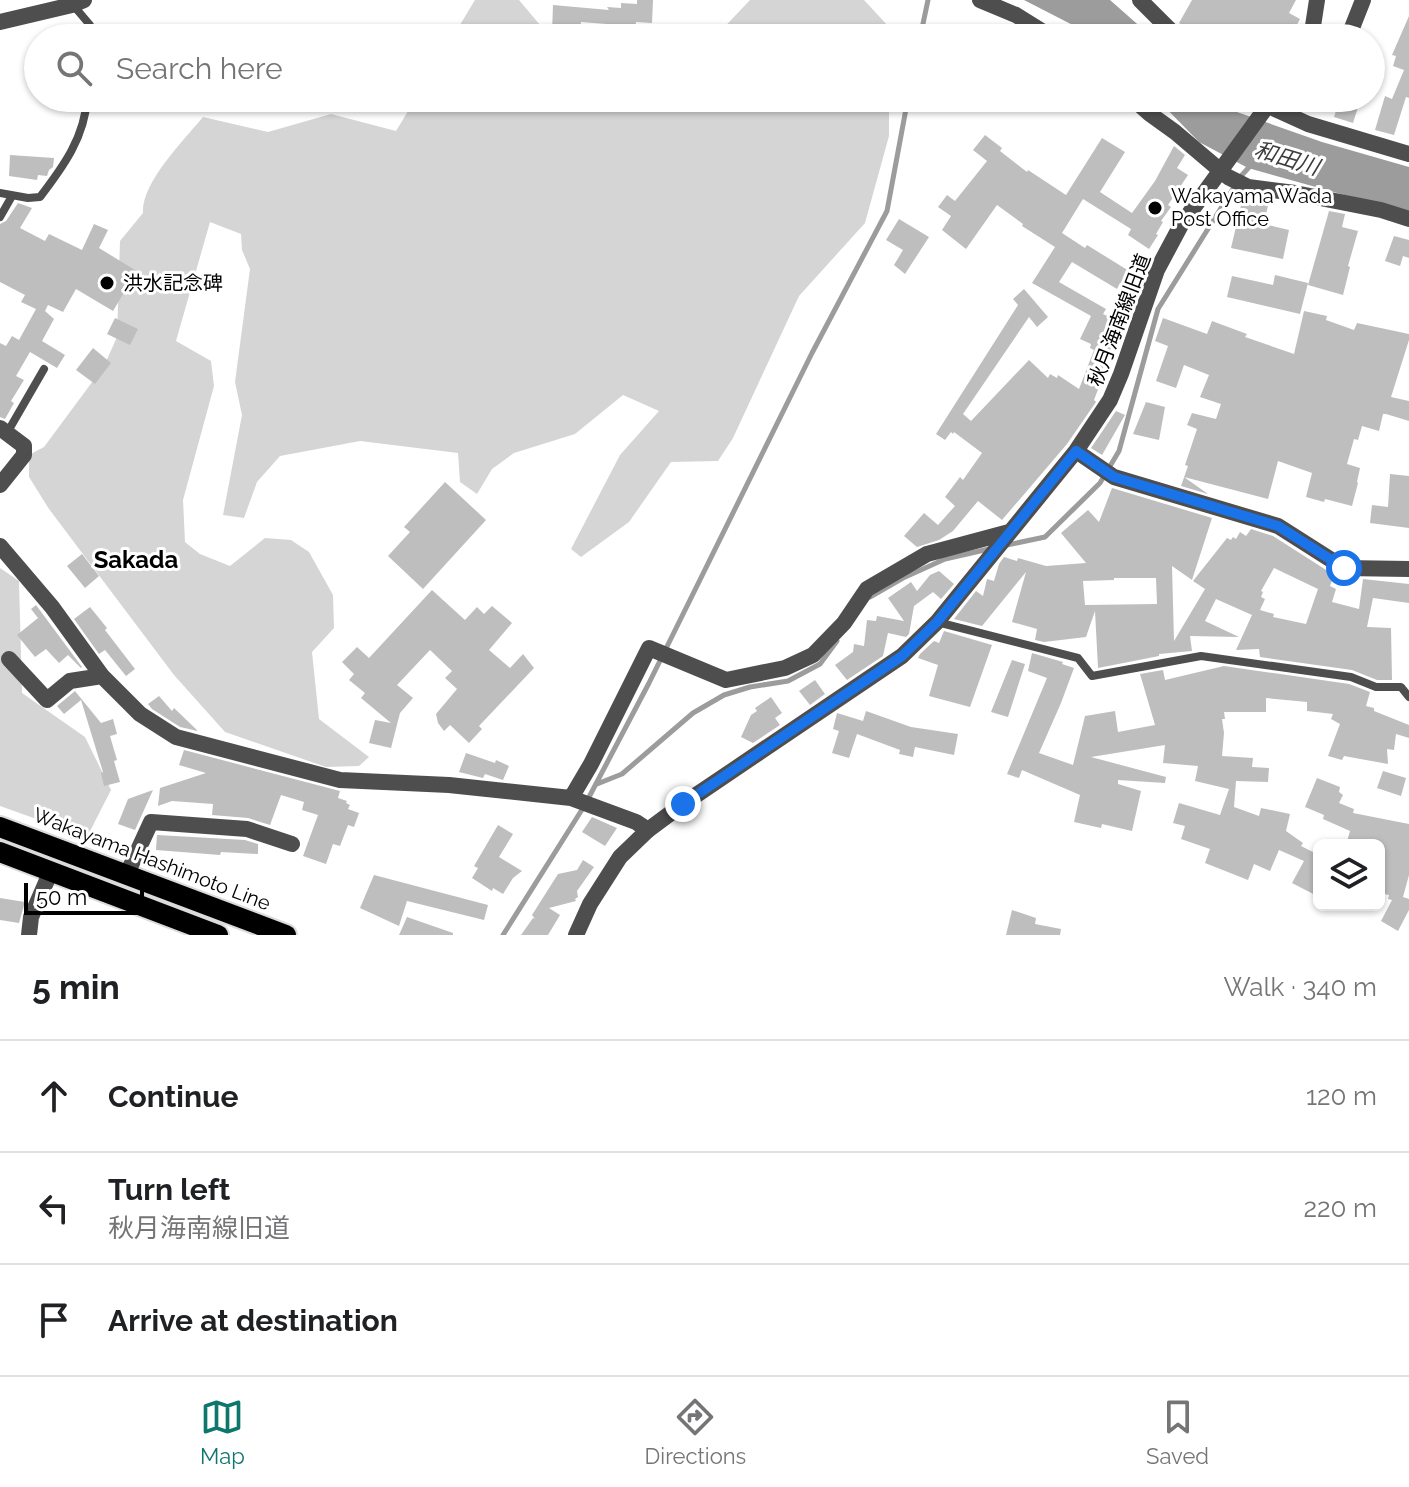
<!DOCTYPE html>
<html lang="en">
<head>
<meta charset="utf-8">
<style>
  body { margin:0; font-family:Raleway,"Noto Sans JP",sans-serif; background:#f2f2f2; color:#202124 }
  .controls { position:absolute; right:24px; bottom:24px; display:grid; overflow:hidden; border-radius:12px; box-shadow:0 2px 6px #0004 }
  .controls button { width:72px; height:72px; display:grid; place-items:center; padding:0; border:0; border-bottom:2px solid #e0e0e0; background:#fff; color:#202124; font:40px sans-serif }
  .scale { position:absolute; left:24px; bottom:20px; width:120px; box-sizing:border-box; padding-left:8px; border:4px solid #000; border-top:0; font-size:22px; line-height:28px; white-space:nowrap; color:#000; -webkit-text-stroke:6px #fff; paint-order:stroke }
  .stop { position:absolute; width:24px; height:24px; margin:-18px; border:6px solid #1a73e8; border-radius:50%; background:#fff }
  .stop.end { background:#1a73e8; border-color:#fff; box-shadow:0 2px 8px #0008 }
  .list { margin:0; padding:0; list-style:none }
  h2 { display:flex; justify-content:space-between; align-items:center; height:104px; margin:0; padding:0 32px; font-size:34px }
  h2 small { font-size:26px; font-weight:400; color:#757577 }
  .list li { display:grid; grid-template-columns:52px 1fr auto; gap:24px; align-items:center; box-sizing:border-box; height:112px; padding:0 32px; border-top:2px solid #e0e0e0 }
  .list b { display:block; font-size:30px; white-space:nowrap }
  .list p { margin:0; font-size:26px; white-space:nowrap; color:#757577 }
  .list em { font-size:26px; font-style:normal; color:#757577 }
  .icon { flex:none; width:44px; height:44px; fill:none; stroke:currentColor; stroke-width:2; stroke-linecap:round; stroke-linejoin:round }
  .map { position:relative; flex:none; width:1409px; height:935px; overflow:hidden }
  .search { position:absolute; background:#fff; box-shadow:0 2px 6px #0004; left:24px; right:24px; top:24px; height:88px; display:flex; align-items:center; gap:20px; box-sizing:border-box; padding:0 28px; border-radius:44px; color:#757577; font-size:30px }
  .sheet { height:440px; background:#fff }
  nav { display:flex; justify-content:space-around; align-items:center; box-sizing:border-box; height:112px; border-top:2px solid #e0e0e0; background:#fff; font-size:22px; color:#757577 }
  nav a { display:grid; justify-items:center; gap:4px }
  nav .on { color:#0f766e }
  .map>svg:first-child { display:block }
  .green { fill:#d5d5d5 }
  .water { fill:#9c9c9c }
  .lines { fill:none; stroke-linecap:round; stroke-linejoin:round }
  .stream { stroke:#9c9c9c; stroke-width:5 }
  .building { fill:#bebebe; fill-rule:evenodd }
  .primary-casing { stroke:#dbdbdb; stroke-width:24 }
  .service { stroke:#4e4e4e; stroke-width:8 }
  .minor { stroke:#4e4e4e; stroke-width:16 }
  .tertiary { stroke:#4e4e4e; stroke-width:16 }
  .primary { stroke:#000; stroke-width:20 }
  .route { stroke:#1a73e8; stroke-width:10 }
  .poi-dot { fill:#000; stroke:#fff; stroke-width:3 }
  .labels { text-anchor:middle; stroke-width:6; stroke-linejoin:round; paint-order:stroke }
  .poi-label { font-size:20px; fill:#000; stroke:#fff; text-anchor:start }
  .street-label { font-size:20px; fill:#000; stroke:#fff }
  .water-label { font-size:22px; font-style:italic; fill:#3d3d3d; stroke:#fff }
  .quarter-label { font-size:24px; font-weight:bold; fill:#000; stroke:#fff }
</style>
</head>
<body>
<div class="map">
<svg width="1409" height="935" viewBox="0 0 1409 935">
  <rect width="100%" height="100%" fill="#fff"/>
  <path class="green" d="M475 0H519L551 38H452Z
    M750 0H864L889 27V38H714Z
    M416 98H889V136L865 223 799 296 733 438 718 461 671 462 629 522 581 557 571 549 620 455 659 411 623 395 575 434 514 453 492 469 477 494 460 482 458 453 360 441 280 456 257 482 244 518 223 515 242 415 235 382 250 269 242 250 241 234 210 222 176 341 211 361 214 386 183 500 185 542 200 554 230 566 265 538 291 540 309 552 333 595 334 628 312 652 319 719 369 757 359 766 326 767 225 732 174 675 49 509 29 477V455L44 447 104 366 117 337 120 241 143 213C141 183 184 140 203 117L268 132 331 114 396 131Z
    M0 568 19 581 22 693 85 737 111 790 87 837 0 806Z"/>
  <path class="water" d="M1024 0H1110L1153 38H1098Z
    M1156 98H1221L1237 112 1322 142 1409 167V213L1248 168 1199 142Z"/>
  <g class="lines">
    <path class="stream" d="M920 38 928 0
      M1007 545 1045 537 1100 483 1119 451 1158 309 1241 176 1252 164
      M870 597 903 578 945 559 989 549
      M597 784 622 774 693 713 724 695 750 687 788 681 820 664 837 641
      M588 799 649 683 812 353 887 211 908 98
      M503 935 583 808"/>
  </g>
  <path class="building" d="M637 0H653L652 23 636 22 634 38H617L618 29 607 28V24L581 22 580 35 552 32 553 5 609 10 607 7 621 8V3L637 4Z
    M1192 0H1296L1289 13 1300 19 1290 38H1205L1179 23Z
    M1409 16V98L1406 97 1394 135 1375 130 1385 96 1392 99 1404 70 1393 66 1396 56 1392 55Z
    M1305 98H1361L1353 123 1334 117 1336 111 1304 102Z
    M985 135 1002 148 1000 151 1027 172 1028 170 1066 195 1102 138 1125 152 1100 192 1132 213 1155 181 1174 146 1185 155 1177 168 1188 175 1168 205 1171 207 1161 221 1163 222 1156 234 1158 235 1149 249 1128 235 1131 229 1083 199 1062 233 1085 248 1087 245 1142 279 1134 293 1120 283 1117 289 1072 262 1059 282 1106 309 1103 314 1126 325 1119 343 1114 341 1102 370 1105 371 1094 400 1096 402 1067 444 1002 520 978 501 953 531 939 540 917 547 904 536 924 513 938 525 955 506 945 497 960 477 963 480 982 453 954 432 953 434 951 432 945 440 936 434 1018 305 1013 299 1024 289 1048 317 1037 327 1029 317 963 414 971 421 1029 360 1048 378 1050 374 1057 378 1058 375 1079 389 1094 350 1090 348 1091 344 1080 339 1091 316 1032 283 1055 247 1022 226 1023 224 997 205 966 249 942 230 951 216 938 207 947 195 955 201 987 161 973 150Z
    M10 155 54 158 53 167 49 170 47 176 38 175 37 180 9 176Z
    M1243 197 1269 201 1264 224 1289 230 1283 259 1231 248Z
    M18 203 32 208 20 228 45 241 49 234 82 250 94 224 108 230 99 248 135 270 133 273 135 274 113 311 76 289 63 312 48 305 45 311 54 319 42 341 65 355 57 368 30 352 16 376 24 380 11 401 14 403 5 419 0 417V343L6 346 12 336 19 340 36 309 21 302 25 295 0 282V224L6 221Z
    M1329 211 1345 214 1342 227 1358 231 1348 266 1350 267 1343 295 1308 285Z
    M899 219 929 237 905 274 894 265 903 250 886 240Z
    M1394 236 1409 240V258L1403 256 1400 266 1385 261Z
    M1275 275 1308 283 1300 314 1227 297 1232 276 1273 285Z
    M1304 311 1327 316 1326 320 1354 330 1357 323 1409 334V340L1391 397 1409 401V421L1386 414H1383L1379 431 1362 426 1358 440 1354 439 1347 464 1360 468 1357 482 1358 483 1352 506 1325 499 1324 502 1306 497 1312 473 1278 461 1268 499 1184 477 1208 494 1181 486 1188 466 1185 465 1197 429 1187 425 1192 413 1216 419 1221 404 1200 397 1209 375 1184 365 1176 388 1156 381 1168 346 1155 341 1163 318 1207 334 1212 321 1247 334 1245 337 1294 354Z
    M115 318 138 329 130 345 107 334Z
    M93 348 111 363 95 384 76 370Z
    M1146 402 1165 407 1159 440 1133 434Z
    M1116 411 1125 415 1102 455 1091 448Z
    M1390 474 1409 476V528L1370 523 1372 505 1388 507Z
    M445 482 486 520 423 589 388 556 410 532 404 527Z
    M1112 488 1212 518 1192 580 1172 566 1174 641 1205 589 1193 581 1227 538 1231 540 1233 537 1236 539 1240 532 1246 536 1251 529 1273 536 1334 575 1330 586 1336 589 1332 602 1359 609 1363 579 1409 584V603L1373 598 1367 627 1391 628 1392 680H1377L1352 670 1260 657 1259 649 1236 650 1252 615 1216 599 1205 621 1239 637 1190 636 1192 651 1159 654V656L1098 668 1095 611 1086 637 1044 642 1035 640 1037 629 1012 622 1026 572 982 626 954 619 976 591 983 596 987 579 994 581 999 564 1004 557 1017 561 1018 558 1046 566 1086 563 1061 533 1088 510 1099 522ZM1274 568 1318 589 1306 624 1273 617 1274 614 1260 610 1265 599 1261 597 1263 592 1261 591ZM1114 578H1156L1157 604 1085 605 1083 581 1114 580Z
    M82 554 99 576 85 588 67 566Z
    M939 571 954 584 941 599 933 592 914 606 909 634 906 637 888 633 883 656 847 680 835 665 853 652 854 644 864 646 867 620 876 621 877 616 904 621 888 598 911 582 917 591 930 575Z
    M432 590 465 620 477 607 484 614 492 606 512 623 489 650 510 668 523 654 534 668 479 726 482 729 469 743 450 725 444 731 438 723 436 714 457 689 445 678 452 671 430 650 397 685 413 698 400 713 391 748 369 743 375 720 391 723 361 698 365 693 349 680 354 674 342 662 357 647 369 658Z
    M36 605 82 667 81 668 68 655 59 663 46 649 35 657 17 635 38 618 31 609Z
    M90 607 107 628 105 630 135 669 126 676 105 650 99 654 74 619Z
    M944 631 992 645 970 707 929 696 938 665 918 658 920 654 934 641 939 643Z
    M1032 653 1063 662 1062 664 1074 668 1061 703 1039 753 1073 765 1085 716 1115 711 1118 732 1155 725 1140 674 1163 670 1165 680 1224 666 1349 684 1370 692 1366 706 1374 708V711L1409 725V738L1396 734 1394 750 1387 749 1388 764 1344 756 1342 760 1328 756 1340 724 1331 719 1333 714 1307 711V702L1266 698V712H1224L1225 719H1222L1224 733 1222 756 1253 758 1252 767 1269 768 1268 782 1236 781 1234 807 1259 816 1261 808 1290 814 1286 831 1303 843 1301 846 1319 855V897L1292 883 1304 861 1279 850 1270 871 1254 864 1248 880 1205 863 1210 849 1181 839 1185 826 1173 823 1179 803 1220 815 1229 789 1195 781 1198 766 1163 763 1165 745 1091 757 1166 777 1165 783 1118 780V784L1141 791 1132 831 1102 824 1101 828 1074 822 1080 795 1022 770 1019 778 1007 774 1047 678 1028 671Z
    M1012 660 1025 664 1008 717 991 712Z
    M815 680 825 694 810 705 799 691Z
    M75 691 101 723 113 719 117 734 110 736 117 760 114 761 120 782 104 786 101 773 103 772 81 700 64 714 57 706Z
    M159 696 172 711 174 708 198 731 180 727 152 709 148 704Z
    M771 697 782 713 775 718 780 725 753 743 741 737 751 715 757 711 755 708Z
    M866 711 911 727 958 734 954 755 915 747 913 757 899 754 900 750 857 734 849 758 832 753 839 731 833 729 837 713 863 721Z
    M184 750 340 791 338 798 347 801 346 803 350 805 348 809 359 813 354 827 348 825 340 846 333 844 326 864 303 856 318 815 302 810 304 802 281 795 270 825 248 818 212 815 213 804 172 801 158 806 160 788 206 773 179 765Z
    M466 753 495 763 496 760 509 766 503 780 485 774 483 778 459 772Z
    M1383 771 1406 778 1401 796 1377 788Z
    M1317 778 1340 787 1339 792 1343 795 1339 803 1354 809 1353 813 1409 824V875L1403 897 1409 899V910L1398 931 1381 921 1392 900 1388 899 1389 895 1379 893V845H1346L1350 831 1323 819 1324 815 1305 807Z
    M153 790 135 830 118 824 128 799Z
    M592 817 617 828 605 846 582 832Z
    M498 825 513 834 499 857 522 871 513 878 503 894 493 888 492 891 472 878 478 868 474 866Z
    M157 835 245 840 258 844V854L221 852 220 855 156 850Z
    M583 860 594 867 577 891 578 897 575 899 576 901 549 908 560 915 548 935H521L533 918 535 919 532 915 558 874 577 870Z
    M374 875 488 905 484 920 407 901 399 926 360 908Z
    M0 898 25 902 19 923 0 920Z
    M1012 910 1036 918 1035 924 1061 929 1060 935H1006Z
    M407 917 453 933V935H399Z"/>
  <g class="lines">
    <defs>
      <path id="primary" d="M0 827 286 935
        M0 852 218 935"/>
    </defs>
    <use href="#primary" class="primary-casing"/>
    <path class="service" d="M73 5 90 25 89 38
      M0 193 28 198 40 197C63 167 85 137 87 98
      M0 217 12 196
      M7 433 44 369
      M937 622 1078 658 1092 676 1201 656 1351 677 1376 687H1401L1409 697"/>
    <path class="minor" d="M980 0 1016 15 1053 38
      M1140 0 1178 38
      M0 22 72 5 84 0
      M1308 38 1313 26 1317 0
      M1348 38 1363 0
      M1132 98 1150 114 1175 132 1228 177 1248 187 1295 193 1381 210 1409 219
      M1251 98 1308 124 1409 154
      M0 428 24 446V455L0 485
      M1076 451 1114 477 1278 526 1344 568 1409 569
      M0 546 52 607 102 676 140 714 176 737 340 780 449 785 571 798 636 822 648 830 683 804 902 656 937 622 1076 451 1110 400 1121 374 1157 270 1181 225 1273 98
      M9 659 47 700 70 681 102 676
      M571 798 591 764 649 648 726 680 785 668 813 655 844 623 867 589 927 554 1009 532
      M127 874 151 822 247 829 292 844
      M29 935 31 917 51 871"/>
    <path class="tertiary" d="M576 935 590 904 620 857 648 830"/>
    <use href="#primary" class="primary"/>
  </g>
  <g class="lines">
    <path class="route" d="M683 804 902 656 937 622 1076 451 1114 477 1278 526 1344 568"/>
  </g>
  <g class="poi-dot">
    <circle cx="1155" cy="208" r="8"/>
    <circle cx="107" cy="283" r="8"/>
  </g>
  <g class="labels">
    <g class="poi-label">
      <text x="1171" y="203">Wakayama Wada<tspan x="1171" dy="23">Post Office</tspan></text>
      <text x="123" y="290">洪水記念碑</text>
    </g>
    <g class="street-label">
      <text transform="translate(1119 320) rotate(-69)" y="7">秋月海南線旧道</text>
      <text transform="translate(152 859) rotate(21)" y="7">Wakayama Hashimoto Line</text>
    </g>
    <g class="water-label">
      <text transform="translate(1287 158) rotate(17)" y="8">和田川</text>
    </g>
    <g class="quarter-label">
      <text x="136" y="568">Sakada</text>
    </g>
  </g>
</svg>
<div class="controls">
<button><svg class="icon" aria-label="layers" viewBox="0 0 24 24"><path d="M12 4l9 5-9 5-9-5zM3 14l9 5 9-5"/></svg></button>
</div>
<div class="scale">50 m</div>
<div class="stop" style="left:1344px;top:568px"></div>
<div class="stop end" style="left:683px;top:804px"></div>
<div class="search"><svg class="icon" aria-label="search" viewBox="0 0 24 24"><circle cx="10" cy="10" r="6"/><path d="M15 15l6 6"/></svg>Search here</div>
</div>
<section class="sheet">
<h2>5 min<small>Walk · 340 m</small></h2>
<ul class="list">
<li><svg class="icon" aria-label="ahead" viewBox="0 0 24 24"><path d="M12 20V5M6 11l6-6 6 6"/></svg><div><b>Continue</b></div><em>120 m</em></li>
<li><svg class="icon" aria-label="left" viewBox="0 0 24 24"><path d="M17 20v-9H6M10 6l-5 5 5 5"/></svg><div><b>Turn left</b><p>秋月海南線旧道</p></div><em>220 m</em></li>
<li><svg class="icon" aria-label="arrive" viewBox="0 0 24 24"><path d="M6 21V4h12l-3 4 3 4H6"/></svg><div><b>Arrive at destination</b></div></li>
</ul>
</section>
<nav>
<a class="on"><svg class="icon" aria-label="map" viewBox="0 0 24 24"><path d="M3 6l6-2 6 2 6-2v14l-6 2-6-2-6 2zM9 4v14M15 6v14"/></svg>Map</a>
<a><svg class="icon" aria-label="directions" viewBox="0 0 24 24"><path d="M12 3l9 9-9 9-9-9zM9 14v-3h6M13 9l2 2-2 2"/></svg>Directions</a>
<a><svg class="icon" aria-label="saved" viewBox="0 0 24 24"><path d="M7 4h10v16l-5-4-5 4z"/></svg>Saved</a>
</nav>
</body>
</html>
